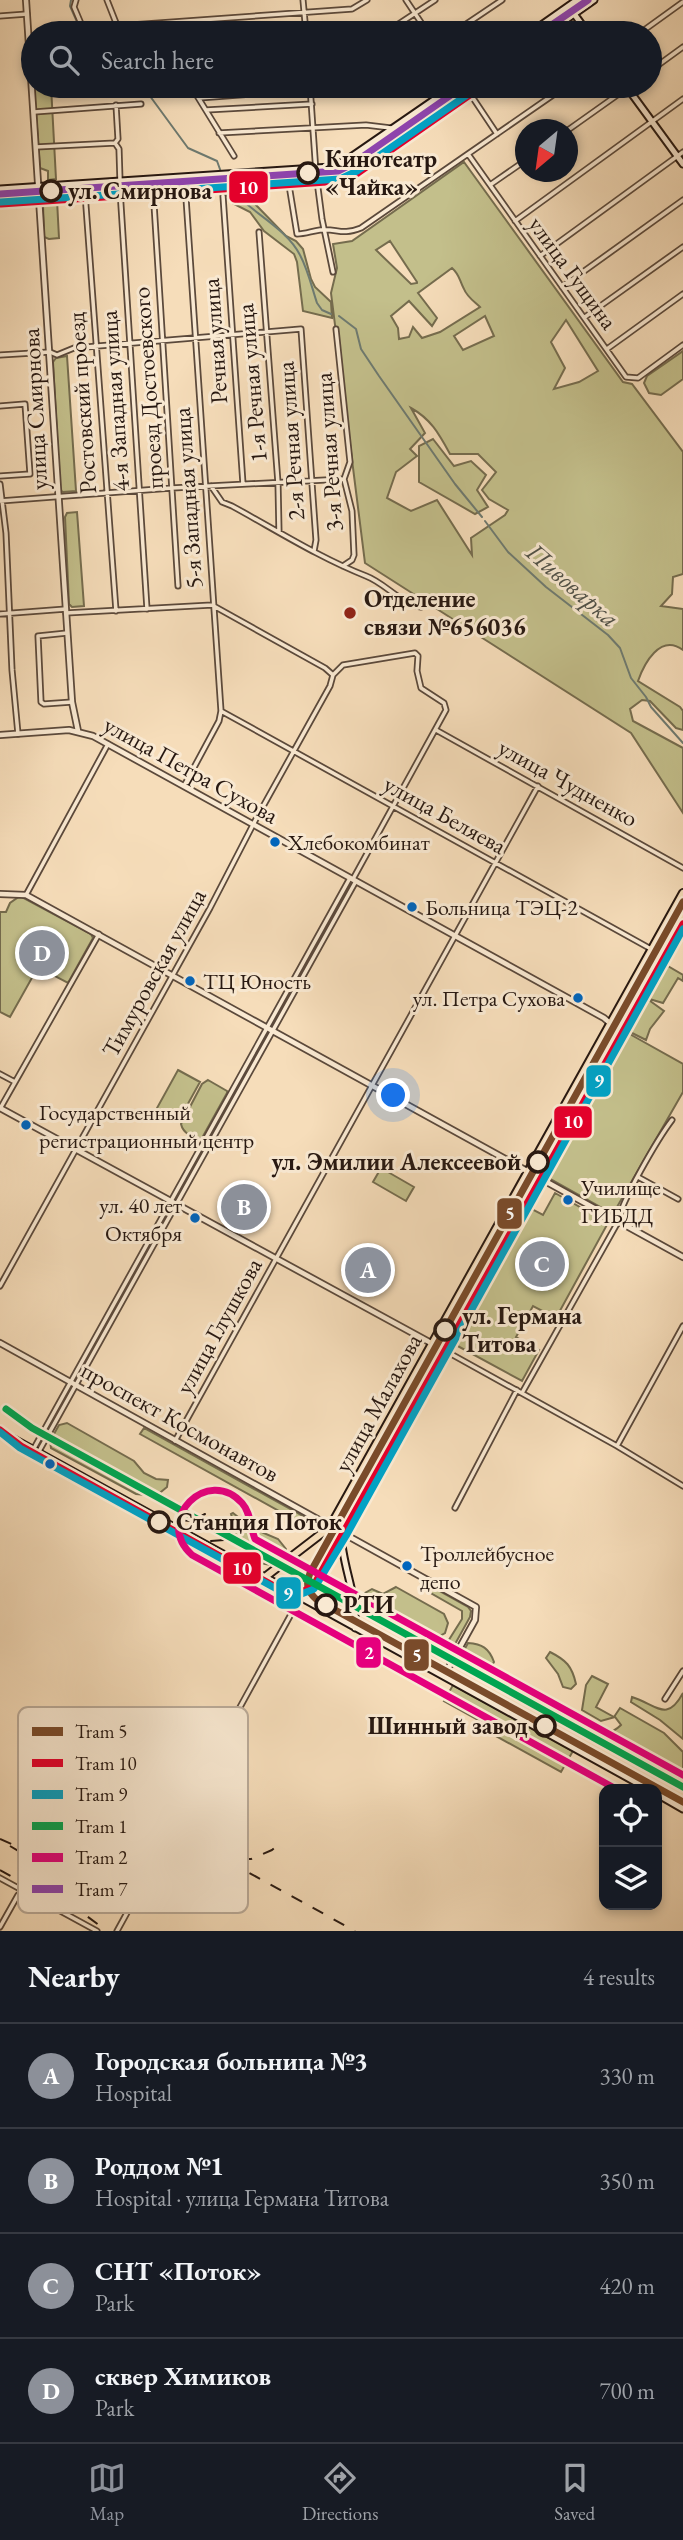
<!DOCTYPE html>
<html lang="en">
<head>
<meta charset="utf-8">
<style>
  body { margin:0; font-family:"EB Garamond",serif; background:#20242c; color:#f1f3f6 }
  .controls { position:absolute; right:21px; bottom:21px; display:grid; overflow:hidden; border-radius:14px; box-shadow:0 4px 10px #0003 }
  .controls button { width:63px; height:63px; display:grid; place-items:center; padding:0; border:0; border-bottom:2px solid #363941; background:#171b24; color:#f1f3f6; font:35px sans-serif }
  .compass { position:absolute; left:515px; top:119px; width:63px; height:63px; border-radius:50%; background:#171b24; box-shadow:0 4px 10px #0003; rotate:209deg }
  .you { position:absolute; left:394px; top:1096px; width:24px; height:24px; margin:-18px; border:5px solid #fff; border-radius:50%; background:#1a73e8; box-shadow:0 0 0 10px #1a73e833 }
  .badge { display:grid; place-items:center; width:46px; height:46px; border-radius:50%; background:#8c9099; color:#fff; font-size:23px; font-weight:700 }
  .pin { position:absolute; translate:-50% -50%; border:4px solid #fff; box-shadow:0 2px 7px #0006 }
  .list { margin:0; padding:0; list-style:none }
  h2 { display:flex; justify-content:space-between; align-items:center; height:91px; margin:0; padding:0 28px; font-size:30px }
  h2 small { font-size:23px; font-weight:400; color:#9ea1a6 }
  .list li { display:grid; grid-template-columns:46px 1fr auto; gap:21px; align-items:center; box-sizing:border-box; height:105px; padding:0 28px; border-top:2px solid #363941 }
  .list b { display:block; font-size:26px; white-space:nowrap }
  .list p { margin:0; font-size:23px; white-space:nowrap; color:#9ea1a6 }
  .list em { font-size:23px; font-style:normal; color:#9ea1a6 }
  .icon { flex:none; width:38px; height:38px; fill:none; stroke:currentColor; stroke-width:2; stroke-linecap:round; stroke-linejoin:round }
  .map { position:relative; flex:none; width:683px; height:1931px; overflow:hidden }
  .search { position:absolute; background:#171b24; box-shadow:0 4px 10px #0003; left:21px; right:21px; top:21px; height:77px; display:flex; align-items:center; gap:18px; box-sizing:border-box; padding:0 24px; border-radius:38px; color:#9ea1a6; font-size:26px }
  .sheet { height:511px; background:#171b24 }
  nav { display:flex; justify-content:space-around; align-items:center; box-sizing:border-box; height:98px; border-top:2px solid #363941; background:#171b24; font-size:19px; color:#9ea1a6 }
  nav a { display:grid; justify-items:center; gap:4px }
  nav .on { color:#8c9099 }
  .map>svg:first-child { display:block }
  .green { fill:#c3bf8b; stroke:#756c4e; stroke-width:2; fill-rule:evenodd }
  .lines { fill:none; stroke-linecap:round; stroke-linejoin:round }
  .stream { stroke:#6e7a70; stroke-width:2 }
  .minor-casing { stroke:#5b493b; stroke-width:7 }
  .tertiary-casing { stroke:#5b493b; stroke-width:8 }
  .secondary-casing { stroke:#271811; stroke-width:9 }
  .primary-casing { stroke:#271811; stroke-width:10 }
  .minor { stroke:#f9e9d2; stroke-width:3.5 }
  .tertiary { stroke:#f9e9d2; stroke-width:4.5 }
  .secondary { stroke:#f9e9d2; stroke-width:5 }
  .primary { stroke:#f6ddba; stroke-width:6 }
  .tram { stroke:#271811; stroke-width:2 }
  .rail { stroke:#271811; stroke-width:2; stroke-dasharray:12 12; stroke-linecap:butt }
  .tram-1-casing { stroke:#f9e9d2; stroke-width:12 }
  .tram-2-casing { stroke:#f9e9d2; stroke-width:12 }
  .tram-3-casing { stroke:#f9e9d2; stroke-width:12 }
  .tram-4-casing { stroke:#f9e9d2; stroke-width:12 }
  .tram-5-casing { stroke:#f9e9d2; stroke-width:12 }
  .tram-6-casing { stroke:#f9e9d2; stroke-width:12 }
  .tram-1 { stroke:#7a4b2a; stroke-width:7 }
  .tram-2 { stroke:#e4002b; stroke-width:7 }
  .tram-3 { stroke:#02a2c5; stroke-width:7 }
  .tram-4 { stroke:#00a651; stroke-width:7 }
  .tram-5 { stroke:#e5007d; stroke-width:7 }
  .tram-6 { stroke:#8e44ad; stroke-width:7 }
  .stop-dot { fill:#f9e9d2; stroke:#271811; stroke-width:3.5 }
  .poi-dot { fill:#8f2418; stroke:#f9e9d2; stroke-width:2.5 }
  .bus-dot { fill:#0065bd; stroke:#f9e9d2; stroke-width:2.5 }
  .labels { text-anchor:middle; stroke-width:6; stroke-linejoin:round; paint-order:stroke }
  .bus-label { font-size:22px; fill:#271811; stroke:#f9e9d2; text-anchor:start }
  .stop-label { font-size:24px; font-weight:bold; fill:#271811; stroke:#f9e9d2; text-anchor:start }
  .street-label { font-size:24px; fill:#271811; stroke:#f9e9d2 }
  .poi-label { font-size:24px; font-weight:bold; fill:#271811; stroke:#f9e9d2; text-anchor:start }
  .water-label { font-size:26px; font-style:italic; fill:#505148; stroke:#f9e9d2 }
  .key { fill:#f9e9d2; stroke:#baaa98; stroke-width:2 }
  .key-label { font-size:19px; fill:#271811 }
  .line-badge { stroke:#f9e9d2; stroke-width:2.5 }
  .badge-label { font-size:19px; text-anchor:middle; font-weight:bold; fill:#fff }
</style>
</head>
<body>
<div class="map">
<svg width="683" height="1931" viewBox="0 0 683 1931">
  <rect width="100%" height="100%" fill="#f6ddba"/>
  <filter id="stains"><feTurbulence type="fractalNoise" baseFrequency=".00286" numOctaves="4"/><feColorMatrix values="0 0 0 0 .2 0 0 0 0 .09 0 0 0 0 .02 0 0 0 .5 -.17"/></filter>
  <radialGradient id="worn" r=".72"><stop offset=".6" stop-color="#630" stop-opacity="0"/><stop offset="1" stop-color="#630" stop-opacity=".3"/></radialGradient>
  <path class="green" d="M34 86H51L56 179 48 180V171L40 168Z
    M464 162 623 382 632 384 683 452V574L673 577 672 594 661 606 683 609V650C660 633 644 664 638 681L680 707 683 711V730L676 728 650 701 642 700 630 709 633 721 683 748V813L631 733 365 563 331 293 337 268 333 244 352 241ZM390 241 417 282V283L411 284 376 250ZM452 268C460 275 459 280 464 289 467 297 475 302 480 307L440 332 422 338 413 327 409 337 399 339 398 328 391 316 409 301 432 326 437 318 418 293ZM485 316 494 336 463 350 454 336ZM566 320 598 371 579 382 554 389 565 368 551 342ZM411 408C431 419 439 434 450 454H478L496 472 482 490 489 499 508 510 505 515 471 538 472 555 437 500 411 511 387 498 396 472 417 456 410 449 425 433Z
    M258 186C262 193 259 198 255 204L286 236 296 241 303 249 311 279 315 287 331 302 332 318 303 311 297 262 294 254 264 231 250 212 232 203 221 188Z
    M46 200H57L59 238 49 239 44 237 43 204Z
    M683 351V379L661 395 649 393 644 383 647 376Z
    M67 356 76 491 63 492 60 490 53 362 56 358Z
    M433 439 454 466 471 461 486 475 477 490 488 507 475 514 419 482V446Z
    M77 512 84 606 72 607 69 604 65 517 67 513Z
    M20 896 91 934 93 938 68 983 38 967 10 1017 0 1012V912H6L10 903Z
    M661 962 683 975V981L678 978 663 1003 646 998 664 1011 650 1029 646 1040 626 1030Z
    M626 1032 683 1064V1092L613 1214 547 1177Z
    M178 1070 200 1082 179 1120 157 1108Z
    M208 1080 227 1091V1093L202 1138C193 1139 183 1133 181 1124L202 1084Z
    M381 1168 414 1187 406 1201 373 1182Z
    M555 1193 608 1223 556 1318 533 1306 516 1337 539 1350 522 1381 454 1344 528 1207 543 1215Z
    M67 1423 134 1461 144 1473 156 1479 168 1480 167 1487 156 1496 136 1494 51 1448 50 1441 59 1425Z
    M144 1428 310 1520 306 1526 140 1434Z
    M233 1513 252 1528 278 1539 286 1549V1555C282 1558 277 1563 272 1564 260 1567 240 1552 236 1541 233 1533 234 1523 231 1514Z
    M425 1583 468 1607 471 1611 470 1617 449 1655 441 1658 413 1643 411 1636C424 1638 431 1648 445 1646L462 1619V1611L422 1588 421 1584Z
    M396 1587 444 1614 448 1623 445 1633 438 1637 424 1632 367 1599 365 1593 372 1589 383 1594Z
    M468 1643C482 1644 489 1648 494 1662L487 1674 473 1665 462 1669 456 1665Z
    M550 1652C566 1660 572 1666 576 1684L571 1689 563 1687 558 1674 546 1658Z
    M592 1676 608 1684 596 1707 614 1717 620 1708 664 1733 683 1752V1791C662 1771 651 1786 642 1751L634 1749 631 1756 627 1757 603 1742 595 1743 585 1737V1734C599 1736 611 1735 621 1725L615 1717 601 1721 582 1710 586 1685Z
    M453 1685 573 1751 561 1772 494 1735 496 1730 444 1701Z
    M683 1693V1739L660 1720 631 1702 632 1697C657 1705 667 1723 683 1693Z"/>
  <g class="lines">
    <path class="stream" d="M71 0 70 6 82 33
      M123 86 147 92 188 148 217 161 221 172
      M228 186C248 211 286 227 300 255 308 270 312 288 317 303L322 310 331 314
      M339 316 356 329 361 349 379 376 455 484 482 517
      M485 521 508 552 546 587 608 635 620 648 631 678 646 697 651 707 683 743"/>
    <defs>
      <path id="minor" d="M76 0 74 7 85 33
        M107 0 120 33
        M303 0 306 33
        M406 0 428 33
        M0 16 27 14
        M117 26 352 9 367 0
        M385 33 435 0
        M453 33 502 0
        M640 33 683 2
        M650 71 683 47
        M191 86 234 156
        M310 86 316 173 322 219 333 272
        M467 89 497 134
        M199 98 359 86
        M116 105 118 139 115 143 119 149 120 181
        M206 110 312 104
        M34 112 141 104
        M568 130 630 86
        M219 133 366 125 391 128
        M36 147 115 143
        M468 154 626 377 638 378 683 345
        M289 185 297 234C305 234 312 231 320 230 337 228 341 236 361 228L566 86
        M490 185 526 160
        M153 188 178 586
        M120 190 147 609
        M85 193 116 611
        M223 196 243 484
        M515 221 683 99
        M259 232 278 483 279 532
        M540 256 683 152
        M562 287 683 200
        M585 317 683 247
        M336 329 350 462 344 479 352 511 354 555 352 560 343 566
        M607 349 683 294
        M0 355 50 352 57 355 74 348 301 329 316 540 314 551
        M0 406 25 404 30 474 0 476
        M0 484 6 533 12 670 18 734
        M211 486 222 502 232 506C276 530 320 558 366 576 385 583 401 604 421 607
        M0 501 172 488 344 479
        M66 613 212 605 325 668 333 675
        M0 614 66 609
        M67 633 38 636 41 702 44 704 72 702
        M221 711 651 949
        M436 730 683 868
        M184 786 219 721 221 711 186 198
        M26 895 108 744
        M0 1074 15 1082
        M1 1107 99 934
        M638 1177 678 1199
        M0 1286 210 908 256 819 330 686 333 675 343 665 415 653 418 656 417 671 421 688 444 703 446 710 353 879
        M442 1349 617 1446 683 1486
        M522 1393 618 1222C620 1203 659 1137 672 1120
        M175 1441 538 786
        M617 1446 683 1326
        M33 1450 350 878
        M38 1453 356 881
        M455 1508 517 1390
        M665 1699 683 1671
        M0 1878 97 1931
        M0 1927 18 1895 27 1894
        M117 1931 295 1607 302 1598"/>
      <path id="tertiary" d="M26 0 72 702 78 731
        M0 735 69 730 93 736 604 1018 619 1031
        M0 894 26 895 683 1257
        M0 1108 442 1349
        M0 1343 476 1607 475 1620 444 1676"/>
      <path id="secondary" d="M572 11 588 33
        M530 33 577 0
        M547 33 594 0
        M626 86 683 164
        M0 189 331 167 348 159 454 86
        M0 198 334 176 354 167 471 86
        M341 1534C342 1566 358 1596 355 1628
        M302 1598 648 1789
        M657 1794 683 1809"/>
      <path id="primary" d="M0 1432 302 1598 341 1533 683 915
        M265 1577 330 1527 683 893"/>
    </defs>
    <use href="#minor" class="minor-casing"/>
    <use href="#tertiary" class="tertiary-casing"/>
    <use href="#secondary" class="secondary-casing"/>
    <use href="#primary" class="primary-casing"/>
    <use href="#minor" class="minor"/>
    <use href="#tertiary" class="tertiary"/>
    <use href="#secondary" class="secondary"/>
    <use href="#primary" class="primary"/>
    <path class="tram" d="M178 1520 192 1521 205 1514
      M211 1541 224 1540 231 1531"/>
    <path class="rail" d="M0 1839C43 1858 66 1866 113 1854
      M10 1846 55 1873 91 1878 179 1859H251L272 1850 280 1843
      M227 1865 244 1870 355 1931
      M35 1868 84 1914 103 1928
      M0 1870 69 1909"/>
    <defs>
      <path id="tram-1" d="M683 902 310 1573C305 1585 308 1592 317 1600L683 1802"/>
      <path id="tram-2" d="M1 204 341 181 358 173 470 95
        M0 1430 21 1446 283 1591 302 1592 314 1585 683 924"/>
      <path id="tram-3" d="M1 202 340 179 357 171 467 95
        M0 1432 20 1448 282 1592 299 1595 314 1589 346 1536 683 929"/>
      <path id="tram-4" d="M6 1409 32 1428 683 1787"/>
      <path id="tram-5" d="M616 1789 192 1555C153 1520 208 1465 242 1503 251 1513 250 1527 255 1539L683 1775"/>
      <path id="tram-6" d="M540 33 588 0
        M0 194 338 171 352 164 464 86"/>
    </defs>
    <use href="#tram-1" class="tram-1-casing"/>
    <use href="#tram-2" class="tram-2-casing"/>
    <use href="#tram-3" class="tram-3-casing"/>
    <use href="#tram-4" class="tram-4-casing"/>
    <use href="#tram-5" class="tram-5-casing"/>
    <use href="#tram-6" class="tram-6-casing"/>
    <use href="#tram-1" class="tram-1"/>
    <use href="#tram-2" class="tram-2"/>
    <use href="#tram-3" class="tram-3"/>
    <use href="#tram-4" class="tram-4"/>
    <use href="#tram-5" class="tram-5"/>
    <use href="#tram-6" class="tram-6"/>
  </g>
  <g class="stop-dot">
    <circle cx="308" cy="173" r="10"/>
    <circle cx="51" cy="191" r="10"/>
    <circle cx="538" cy="1162" r="10"/>
    <circle cx="445" cy="1330" r="10"/>
    <circle cx="159" cy="1522" r="10"/>
    <circle cx="326" cy="1605" r="10"/>
    <circle cx="545" cy="1726" r="10"/>
  </g>
  <circle class="poi-dot" cx="350" cy="613" r="7"/>
  <g class="bus-dot">
    <circle cx="275" cy="842" r="6"/>
    <circle cx="412" cy="907" r="6"/>
    <circle cx="190" cy="981" r="6"/>
    <circle cx="578" cy="998" r="6"/>
    <circle cx="26" cy="1125" r="6"/>
    <circle cx="568" cy="1200" r="6"/>
    <circle cx="195" cy="1218" r="6"/>
    <circle cx="50" cy="1464" r="6"/>
    <circle cx="407" cy="1566" r="6"/>
  </g>
  <g class="labels">
    <g class="bus-label">
      <text x="288" y="850">Хлебокомбинат</text>
      <text x="425" y="915">Больница ТЭЦ-2</text>
      <text x="203" y="989">ТЦ Юность</text>
      <text x="565" y="1006" text-anchor="end">ул. Петра Сухова</text>
      <text x="39" y="1120">Государственный<tspan x="39" dy="28">регистрационный центр</tspan></text>
      <text x="581" y="1195">Училище<tspan x="581" dy="28">ГИБДД</tspan></text>
      <text x="182" y="1213" text-anchor="end">ул. 40 лет<tspan x="182" dy="28">Октября</tspan></text>
      <text x="420" y="1561">Троллейбусное<tspan x="420" dy="28">депо</tspan></text>
    </g>
    <g class="stop-label">
      <text x="325" y="167">Кинотеатр<tspan x="325" dy="28">«Чайка»</tspan></text>
      <text x="68" y="199">ул. Смирнова</text>
      <text x="521" y="1170" text-anchor="end">ул. Эмилии Алексеевой</text>
      <text x="462" y="1324">ул. Германа<tspan x="462" dy="28">Титова</tspan></text>
      <text x="176" y="1530">Станция Поток</text>
      <text x="343" y="1613">РТИ</text>
      <text x="528" y="1734" text-anchor="end">Шинный завод</text>
    </g>
    <g class="street-label">
      <text transform="translate(573 273) rotate(54)" y="8">улица Гущина</text>
      <text transform="translate(215 341) rotate(-94)" y="8">Речная улица</text>
      <text transform="translate(252 383) rotate(-95)" y="8">1-я Речная улица</text>
      <text transform="translate(148 388) rotate(-94)" y="8">проезд Достоевского</text>
      <text transform="translate(115 401) rotate(-94)" y="8">4-я Западная улица</text>
      <text transform="translate(82 403) rotate(-94)" y="8">Ростовский проезд</text>
      <text transform="translate(35 409) rotate(-93)" y="8">улица Смирнова</text>
      <text transform="translate(291 441) rotate(-94)" y="8">2-я Речная улица</text>
      <text transform="translate(329 452) rotate(-94)" y="8">3-я Речная улица</text>
      <text transform="translate(188 498) rotate(-94)" y="8">5-я Западная улица</text>
      <text transform="translate(191 770) rotate(29)" y="8">улица Петра Сухова</text>
      <text transform="translate(568 783) rotate(29)" y="8">улица Чудненко</text>
      <text transform="translate(445 815) rotate(29)" y="8">улица Беляева</text>
      <text transform="translate(154 973) rotate(-61)" y="8">Тимуровская улица</text>
      <text transform="translate(219 1326) rotate(-61)" y="8">улица Глушкова</text>
      <text transform="translate(378 1403) rotate(-61)" y="8">улица Малахова</text>
      <text transform="translate(180 1422) rotate(29)" y="8">проспект Космонавтов</text>
    </g>
    <g class="poi-label">
      <text x="364" y="607">Отделение<tspan x="364" dy="28">связи №656036</tspan></text>
    </g>
    <g class="water-label">
      <text transform="translate(573 585) rotate(41)" y="9">Пивоварка</text>
    </g>
  </g>
  <rect x="18" y="1707" width="230" height="206" rx="10" class="key"/>
  <rect x="32" y="1727" width="31" height="9" fill="#7a4b2a"/>
  <rect x="32" y="1759" width="31" height="8" fill="#e4002b"/>
  <rect x="32" y="1790" width="31" height="9" fill="#02a2c5"/>
  <rect x="32" y="1822" width="31" height="8" fill="#00a651"/>
  <rect x="32" y="1853" width="31" height="9" fill="#e5007d"/>
  <rect x="32" y="1885" width="31" height="8" fill="#8e44ad"/>
  <g class="key-label">
    <text x="75" y="1738">Tram 5</text>
    <text x="75" y="1770">Tram 10</text>
    <text x="75" y="1801">Tram 9</text>
    <text x="75" y="1833">Tram 1</text>
    <text x="75" y="1864">Tram 2</text>
    <text x="75" y="1896">Tram 7</text>
  </g>
  <g class="line-badge">
    <rect x="228" y="170" width="41" height="34" rx="7" fill="#e4002b"/>
    <rect x="585" y="1064" width="27" height="34" rx="7" fill="#02a2c5"/>
    <rect x="553" y="1105" width="40" height="34" rx="7" fill="#e4002b"/>
    <rect x="496" y="1197" width="27" height="33" rx="7" fill="#7a4b2a"/>
    <rect x="222" y="1551" width="40" height="34" rx="7" fill="#e4002b"/>
    <rect x="275" y="1576" width="27" height="34" rx="7" fill="#02a2c5"/>
    <rect x="355" y="1636" width="27" height="33" rx="7" fill="#e5007d"/>
    <rect x="403" y="1638" width="27" height="34" rx="7" fill="#7a4b2a"/>
  </g>
  <g class="badge-label">
    <text x="248" y="194">10</text>
    <text x="599" y="1087">9</text>
    <text x="573" y="1128">10</text>
    <text x="510" y="1220">5</text>
    <text x="242" y="1575">10</text>
    <text x="288" y="1600">9</text>
    <text x="369" y="1659">2</text>
    <text x="417" y="1662">5</text>
  </g>
  <rect width="100%" height="100%" filter="url(#stains)"/>
  <rect width="100%" height="100%" fill="url(#worn)"/>
</svg>
<div class="controls">
<button><svg class="icon" aria-label="locate" viewBox="0 0 24 24"><circle cx="12" cy="12" r="6"/><path d="M12 2v4M12 18v4M2 12h4M18 12h4"/></svg></button>
<button><svg class="icon" aria-label="layers" viewBox="0 0 24 24"><path d="M12 4l9 5-9 5-9-5zM3 14l9 5 9-5"/></svg></button>
</div>
<svg class="compass" viewBox="-18 -18 36 36"><path d="M0-13l5 13h-10z" fill="#e53935"/><path d="M0 13l5-13h-10z" fill="#9ea1a6"/></svg>
<div class="you"></div>
<div class="pin badge" style="left:368px;top:1270px">A</div>
<div class="pin badge" style="left:244px;top:1207px">B</div>
<div class="pin badge" style="left:542px;top:1264px">C</div>
<div class="pin badge" style="left:42px;top:953px">D</div>
<div class="search"><svg class="icon" aria-label="search" viewBox="0 0 24 24"><circle cx="10" cy="10" r="6"/><path d="M15 15l6 6"/></svg>Search here</div>
</div>
<section class="sheet">
<h2>Nearby<small>4 results</small></h2>
<ul class="list">
<li><span class="badge">A</span><div><b>Городская больница №3</b><p>Hospital</p></div><em>330 m</em></li>
<li><span class="badge">B</span><div><b>Роддом №1</b><p>Hospital · улица Германа Титова</p></div><em>350 m</em></li>
<li><span class="badge">C</span><div><b>СНТ «Поток»</b><p>Park</p></div><em>420 m</em></li>
<li><span class="badge">D</span><div><b>сквер Химиков</b><p>Park</p></div><em>700 m</em></li>
</ul>
</section>
<nav>
<a class="on"><svg class="icon" aria-label="map" viewBox="0 0 24 24"><path d="M3 6l6-2 6 2 6-2v14l-6 2-6-2-6 2zM9 4v14M15 6v14"/></svg>Map</a>
<a><svg class="icon" aria-label="directions" viewBox="0 0 24 24"><path d="M12 3l9 9-9 9-9-9zM9 14v-3h6M13 9l2 2-2 2"/></svg>Directions</a>
<a><svg class="icon" aria-label="saved" viewBox="0 0 24 24"><path d="M7 4h10v16l-5-4-5 4z"/></svg>Saved</a>
</nav>
</body>
</html>
